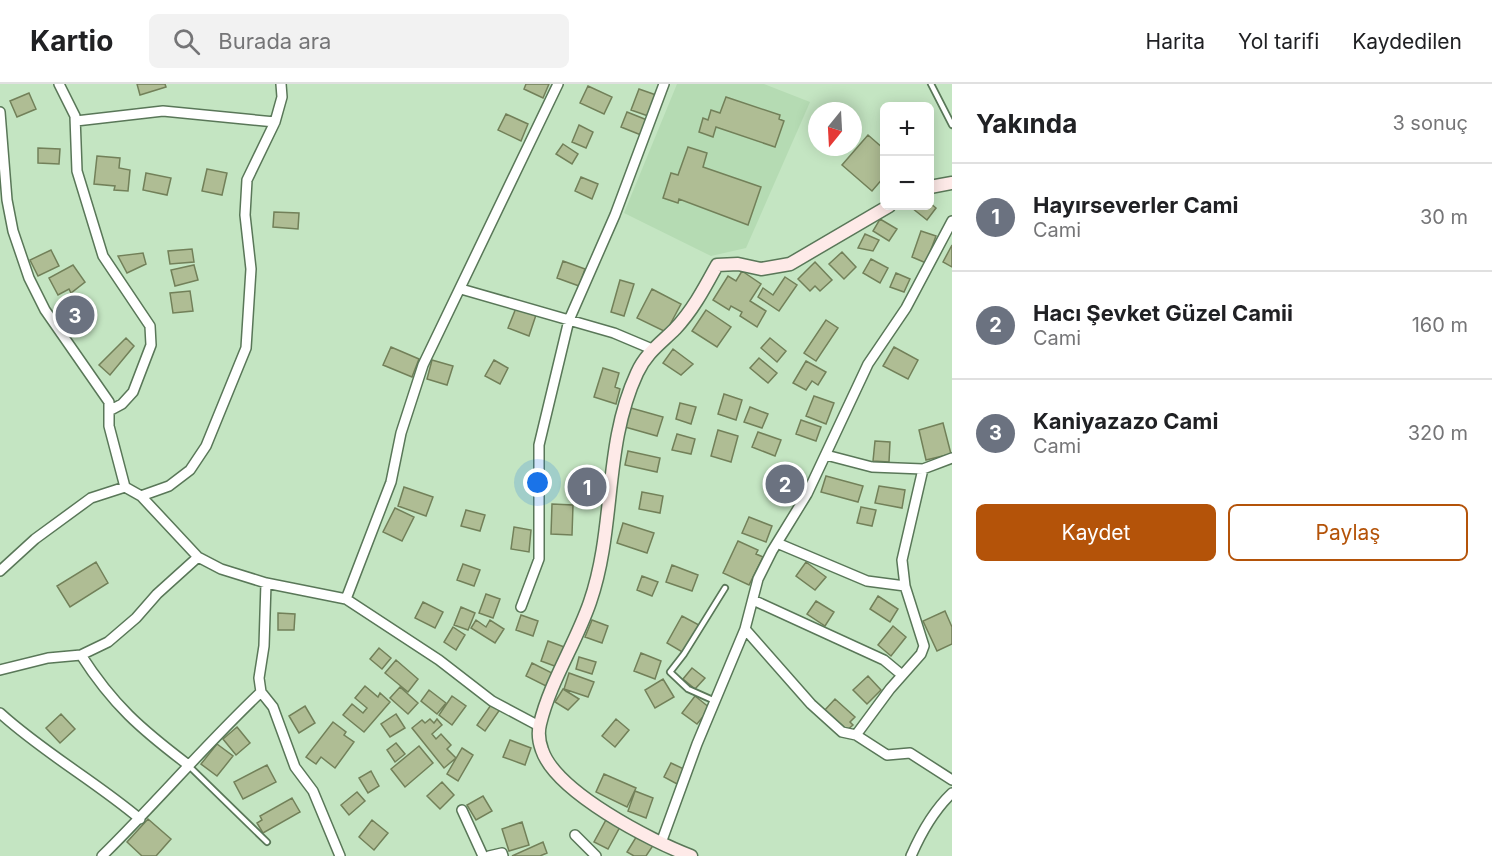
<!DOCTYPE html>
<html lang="tr">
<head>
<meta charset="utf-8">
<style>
  body { margin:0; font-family:Inter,sans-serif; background:#f2f2f2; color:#202124 }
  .controls { position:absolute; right:18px; top:18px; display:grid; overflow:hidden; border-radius:9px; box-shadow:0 3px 15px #0003 }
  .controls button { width:54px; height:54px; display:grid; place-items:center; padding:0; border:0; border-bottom:2px solid #e0e0e0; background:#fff; color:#202124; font:30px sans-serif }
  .compass { position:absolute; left:808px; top:18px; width:54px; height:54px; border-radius:50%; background:#fff; box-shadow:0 3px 15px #0003; rotate:198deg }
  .you { position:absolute; left:538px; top:399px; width:21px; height:21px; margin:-15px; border:4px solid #fff; border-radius:50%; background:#1a73e8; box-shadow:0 0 0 9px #1a73e833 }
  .badge { display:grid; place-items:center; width:39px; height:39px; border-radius:50%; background:#b45309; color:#fff; font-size:20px; font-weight:700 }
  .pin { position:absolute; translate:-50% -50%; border:3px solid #fff; box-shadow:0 2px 6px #0006 }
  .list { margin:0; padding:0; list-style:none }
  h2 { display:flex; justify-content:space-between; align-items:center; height:78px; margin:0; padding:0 24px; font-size:26px }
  h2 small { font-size:20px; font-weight:400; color:#757577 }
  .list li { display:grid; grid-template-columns:39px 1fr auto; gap:18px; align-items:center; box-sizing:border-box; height:108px; padding:0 24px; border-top:2px solid #e0e0e0 }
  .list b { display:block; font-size:22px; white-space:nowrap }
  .list p { margin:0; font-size:20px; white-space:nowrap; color:#757577 }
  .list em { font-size:20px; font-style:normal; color:#757577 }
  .actions { display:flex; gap:12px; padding:18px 24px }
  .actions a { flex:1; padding:14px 0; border:2px solid #b45309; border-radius:9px; text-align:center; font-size:21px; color:#b45309 }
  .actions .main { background:#b45309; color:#fff }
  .icon { flex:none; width:33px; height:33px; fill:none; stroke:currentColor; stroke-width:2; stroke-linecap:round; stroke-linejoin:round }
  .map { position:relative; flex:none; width:952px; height:772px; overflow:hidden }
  header { display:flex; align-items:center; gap:36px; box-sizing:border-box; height:84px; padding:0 30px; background:#fff; border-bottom:2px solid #e0e0e0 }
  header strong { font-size:28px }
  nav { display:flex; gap:33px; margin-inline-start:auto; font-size:21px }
  .search { width:420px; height:54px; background:#f2f2f2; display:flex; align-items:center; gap:15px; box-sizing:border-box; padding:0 21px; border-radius:9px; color:#757577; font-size:22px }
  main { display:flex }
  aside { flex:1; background:#fff }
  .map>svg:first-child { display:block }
  .built { fill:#b5dbb3 }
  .building { fill:#afbd94; stroke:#728059; stroke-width:1.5 }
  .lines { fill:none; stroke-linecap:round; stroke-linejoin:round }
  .lane-casing { stroke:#597758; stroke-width:8 }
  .street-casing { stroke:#597758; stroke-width:12 }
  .secondary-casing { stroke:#597758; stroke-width:15 }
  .lane { stroke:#fff; stroke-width:4.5 }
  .street { stroke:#fff; stroke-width:9 }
  .secondary { stroke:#feeae8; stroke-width:12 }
</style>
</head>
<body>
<header>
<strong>Kartio</strong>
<div class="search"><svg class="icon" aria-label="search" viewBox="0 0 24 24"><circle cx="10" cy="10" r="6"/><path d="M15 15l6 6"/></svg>Burada ara</div>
<nav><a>Harita</a><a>Yol tarifi</a><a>Kaydedilen</a></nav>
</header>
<main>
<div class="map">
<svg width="952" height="772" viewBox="0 0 952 772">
  <rect width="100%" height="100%" fill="#c4e5c2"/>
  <path class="built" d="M677 0H764L810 18 746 164 711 172 624 129Z"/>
  <path class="building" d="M137 0H165L166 3 140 11Z
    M526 0H549L543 14 524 5Z
    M588 2 612 13 604 30 580 19Z
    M639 5 659 12 651 33 631 26Z
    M29 9 36 25 17 33 10 17Z
    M726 13 780 31 779 35 784 37 775 63 716 43 713 53 699 48 703 34 708 36 711 26 720 29Z
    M627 28 647 36 641 51 621 43Z
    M506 30 528 40 521 57 498 46Z
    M579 41 593 48 586 64 572 58Z
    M868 51 884 65V93L872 107 842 81Z
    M563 60 578 70 572 80 556 70Z
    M688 63 707 69 703 83 761 103 748 141 679 115 678 119 663 114 671 89 678 91Z
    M38 64 60 65 59 80 38 79Z
    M97 72 120 74 119 84 130 86 128 107 114 106 115 102 94 100Z
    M207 85 227 89 222 111 202 107Z
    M146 89 171 94 167 111 143 106Z
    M581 93 598 100 592 115 575 107Z
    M930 119 936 124 927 136 912 124 914 122H930Z
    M274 128 299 129 298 145 273 143Z
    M880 135 897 145 889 157 873 147Z
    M921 147 936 152 926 179 912 173Z
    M865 150 879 156 873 167 858 164Z
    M952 161V183L943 178Z
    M192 165 194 178 170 180 168 167Z
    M51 166 59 182 38 192 30 176Z
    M842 168 856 183 844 195 829 180Z
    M143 169 146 180 127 189 118 172Z
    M871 175 888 184 880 199 863 189Z
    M563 177 585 185 579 202 557 194Z
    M815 178 832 196 820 207 815 202 810 207 798 195Z
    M73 181 85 198 71 209 69 205 58 211 49 194Z
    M194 181 198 196 175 202 171 186Z
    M742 187 761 200 750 217 766 227 757 243 740 232 742 228 731 222 729 226 713 216 728 192 736 197Z
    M896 189 910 195 904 208 890 203Z
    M785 193 797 201 779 227 758 213 763 204 773 211Z
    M620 196 634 200 624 232 611 228Z
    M652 205 681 220 666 248 637 234Z
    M190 207 193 227 173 229 170 209Z
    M66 217 91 227 85 244 59 234Z
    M516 224 536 231 529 252 508 244Z
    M706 226 731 243 717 263 692 247Z
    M826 236 838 244 816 277 804 269Z
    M126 254 134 262 110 291 99 281Z
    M770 254 786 267 777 278 761 264Z
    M391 263 419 275 412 293 383 281Z
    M894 263 918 276 908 295 883 282Z
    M673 265 693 280 681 291 663 279Z
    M759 274 777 289 768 299 750 284Z
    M432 276 453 282 447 301 427 295Z
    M494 276 508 284 500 300 485 292Z
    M806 277 826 288 818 301 812 297 806 306 793 299Z
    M603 284 619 289 615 303 620 305 616 320 594 313Z
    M724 310 742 316 736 336 718 330Z
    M814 312 834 319 826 340 806 332Z
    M680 319 696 323 691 340 676 335Z
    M750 323 768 330 762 344 744 338Z
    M631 324 663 333 657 352 625 343Z
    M801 336 821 343 816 357 796 350Z
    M943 339 951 370 926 376 919 346Z
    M718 346 738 352 731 378 711 372Z
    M758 348 781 356 775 372 752 363Z
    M677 350 695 355 691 370 672 366Z
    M875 357 890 358 889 378 873 377Z
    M628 367 660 374 657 388 625 381Z
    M773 385 803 397 796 414 767 402Z
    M575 391 603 396 598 416 571 410Z
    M826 392 863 402 858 418 821 408Z
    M879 402 905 406 902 424 875 419Z
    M404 403 433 413 426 432 398 422Z
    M642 408 663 412 660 429 639 425Z
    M552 420 573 421 572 451 551 450Z
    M861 423 876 426 872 442 857 439Z
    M395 424 414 433 402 457 383 448Z
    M466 426 485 431 480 447 461 442Z
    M749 433 772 442 766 458 742 449Z
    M623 439 654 449 647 469 617 459Z
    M514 443 531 446 529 468 511 465Z
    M738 457 758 466 756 470 763 473 749 501 723 489Z
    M96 478 108 499 70 523 57 502Z
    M806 478 826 493 815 506 796 492Z
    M463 480 480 486 474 502 457 496Z
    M672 481 698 491 692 507 666 498Z
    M642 492 658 498 652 512 637 506Z
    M486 510 500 515 493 534 479 529Z
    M878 512 898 525 890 538 870 525Z
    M816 517 834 528 825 542 807 530Z
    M423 518 443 528 435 544 415 534Z
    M461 523 475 529 468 546 454 541Z
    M945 527 952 543V560L937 567 923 537Z
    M278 529 295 530 294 546H278Z
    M521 531 538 537 533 552 516 546Z
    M682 532 699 541 684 569 667 559Z
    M476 536 486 543 490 536 504 545 495 559 471 544Z
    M592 536 608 542 602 559 585 553Z
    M893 542 906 553 891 572 878 561Z
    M453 543 465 551 456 566 444 558Z
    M548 557 567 564 560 584 541 577Z
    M379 564 391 574 382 585 370 575Z
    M641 569 661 577 655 595 634 587Z
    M579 573 596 578 592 590 576 585Z
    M396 576 418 595 408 608 385 589Z
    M532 579 554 590 548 603 526 592Z
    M692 584 705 594 695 605 683 595Z
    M569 589 594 598 588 613 564 605Z
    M868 592 881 606 867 620 853 606Z
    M663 595 674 613 655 624 645 606Z
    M365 602 378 613 380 609 390 618 364 648 343 631 352 620 363 629 367 624 355 614Z
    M400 603 418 619 408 630 390 614Z
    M563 605 579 615 568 626 555 618Z
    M429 606 446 619 437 630 421 617Z
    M452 612 466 622 452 641 439 631Z
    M695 612 710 624 697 640 682 629Z
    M835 615 855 633 850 638 853 641 846 647 824 627Z
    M493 618 501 624 485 647 477 641Z
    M305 622 315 639 299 649 289 632Z
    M61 630 75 645 60 659 46 644Z
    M396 630 405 644 390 653 381 640Z
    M430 635 434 639 437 635 442 641 432 650 436 655 441 650 451 661 447 665 456 674 444 684 412 644 422 636 425 639Z
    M616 635 629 646 615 663 602 652Z
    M333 638 346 648 344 651 354 658 335 684 321 673 316 680 306 673Z
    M237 643 250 659 236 671 223 655Z
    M510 656 531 664 525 681 503 673Z
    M396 659 405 670 395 678 387 666Z
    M217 660 233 672 217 692 201 680Z
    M419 662 433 679 405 703 391 685Z
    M462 664 473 671 458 697 447 690Z
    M671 679 684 685 677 700 664 693Z
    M267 681 276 698 243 715 234 698Z
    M371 687 379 702 368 709 359 694Z
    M604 690 636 704 627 723 596 708Z
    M442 698 454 711 440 725 427 712Z
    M635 707 653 714 646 734 628 727Z
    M357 708 365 717 349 731 341 721Z
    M483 712 492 727 476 736 467 721Z
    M292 714 300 728 263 749 257 739 262 736 260 732Z
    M607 734 621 741 608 765 594 758Z
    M148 735 171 755 156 772H142L127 758Z
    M372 736 388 749 374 766 359 753Z
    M522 738 529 761 509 767 502 745Z
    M638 750 654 760 646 772H634L627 768Z
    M543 758 547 769 540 772H512Z"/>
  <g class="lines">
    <defs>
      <path id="lane" d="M931 0 952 41
        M715 617 688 605 670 588 684 570 725 504
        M189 682 267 758"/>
      <path id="street" d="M59 0 75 32 77 87 103 172 150 242 151 261 133 308 122 320 109 327
        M0 28 7 116 13 147 29 194 45 226 109 318V342L125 403
        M76 37 163 27 275 38
        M461 205 614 249 652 265
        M826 371 872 383 923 385 952 374
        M141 412 169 402 190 386 206 362 246 264 251 185 245 131 247 96 275 38 282 13 281 0
        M777 459 867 497 905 502
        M0 487 35 455 91 414 125 403 141 412 198 473 221 485 266 499 346 515 439 576 492 617 539 642
        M266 499 264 562 259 594 261 608 273 623 295 683 313 707 340 772
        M346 515 391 398 401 349 423 281 558 0
        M753 516 884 576 902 591
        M521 523 539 475V361L569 236 615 131 664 0
        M745 545 811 620 842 648 856 651 887 671 910 669 952 696
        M81 571C113 621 141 645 187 680
        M0 586 48 574 81 571 108 558 136 534 157 510 198 473
        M0 629C44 669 95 697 140 735
        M856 651 890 605 921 570 924 562 905 502 902 476 923 385
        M462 726 483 772
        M575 751 596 772
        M661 759 697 660 745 545 758 495 772 467 807 410 868 280 906 224 952 137
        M102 772C156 719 205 661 261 608
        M489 772 502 769 503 772
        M911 772C921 749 934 726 952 709"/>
      <path id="secondary" d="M930 103 952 99
        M691 772C651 757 556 708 542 666 539 658 538 648 540 640 550 598 576 559 590 518 616 443 603 362 637 289 646 269 661 259 675 245 693 226 705 203 717 181L738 180 761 185 790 180 889 122"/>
    </defs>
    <use href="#lane" class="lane-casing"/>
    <use href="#street" class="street-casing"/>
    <use href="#secondary" class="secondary-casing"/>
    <use href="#lane" class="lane"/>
    <use href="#street" class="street"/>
    <use href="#secondary" class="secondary"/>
  </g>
</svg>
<div class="controls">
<button>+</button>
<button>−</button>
</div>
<svg class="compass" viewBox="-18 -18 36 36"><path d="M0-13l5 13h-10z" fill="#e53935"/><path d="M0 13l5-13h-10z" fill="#757577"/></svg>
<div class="you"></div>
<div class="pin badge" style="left:587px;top:403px;background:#6b7280">1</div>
<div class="pin badge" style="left:785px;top:400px;background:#6b7280">2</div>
<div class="pin badge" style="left:75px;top:231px;background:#6b7280">3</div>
</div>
<aside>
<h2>Yakında<small>3 sonuç</small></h2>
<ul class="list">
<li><span class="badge" style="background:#6b7280">1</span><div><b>Hayırseverler Cami</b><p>Cami</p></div><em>30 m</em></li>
<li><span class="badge" style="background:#6b7280">2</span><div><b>Hacı Şevket Güzel Camii</b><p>Cami</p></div><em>160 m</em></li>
<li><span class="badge" style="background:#6b7280">3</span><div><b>Kaniyazazo Cami</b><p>Cami</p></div><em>320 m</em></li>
</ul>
<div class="actions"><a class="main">Kaydet</a><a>Paylaş</a></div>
</aside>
</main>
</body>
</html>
